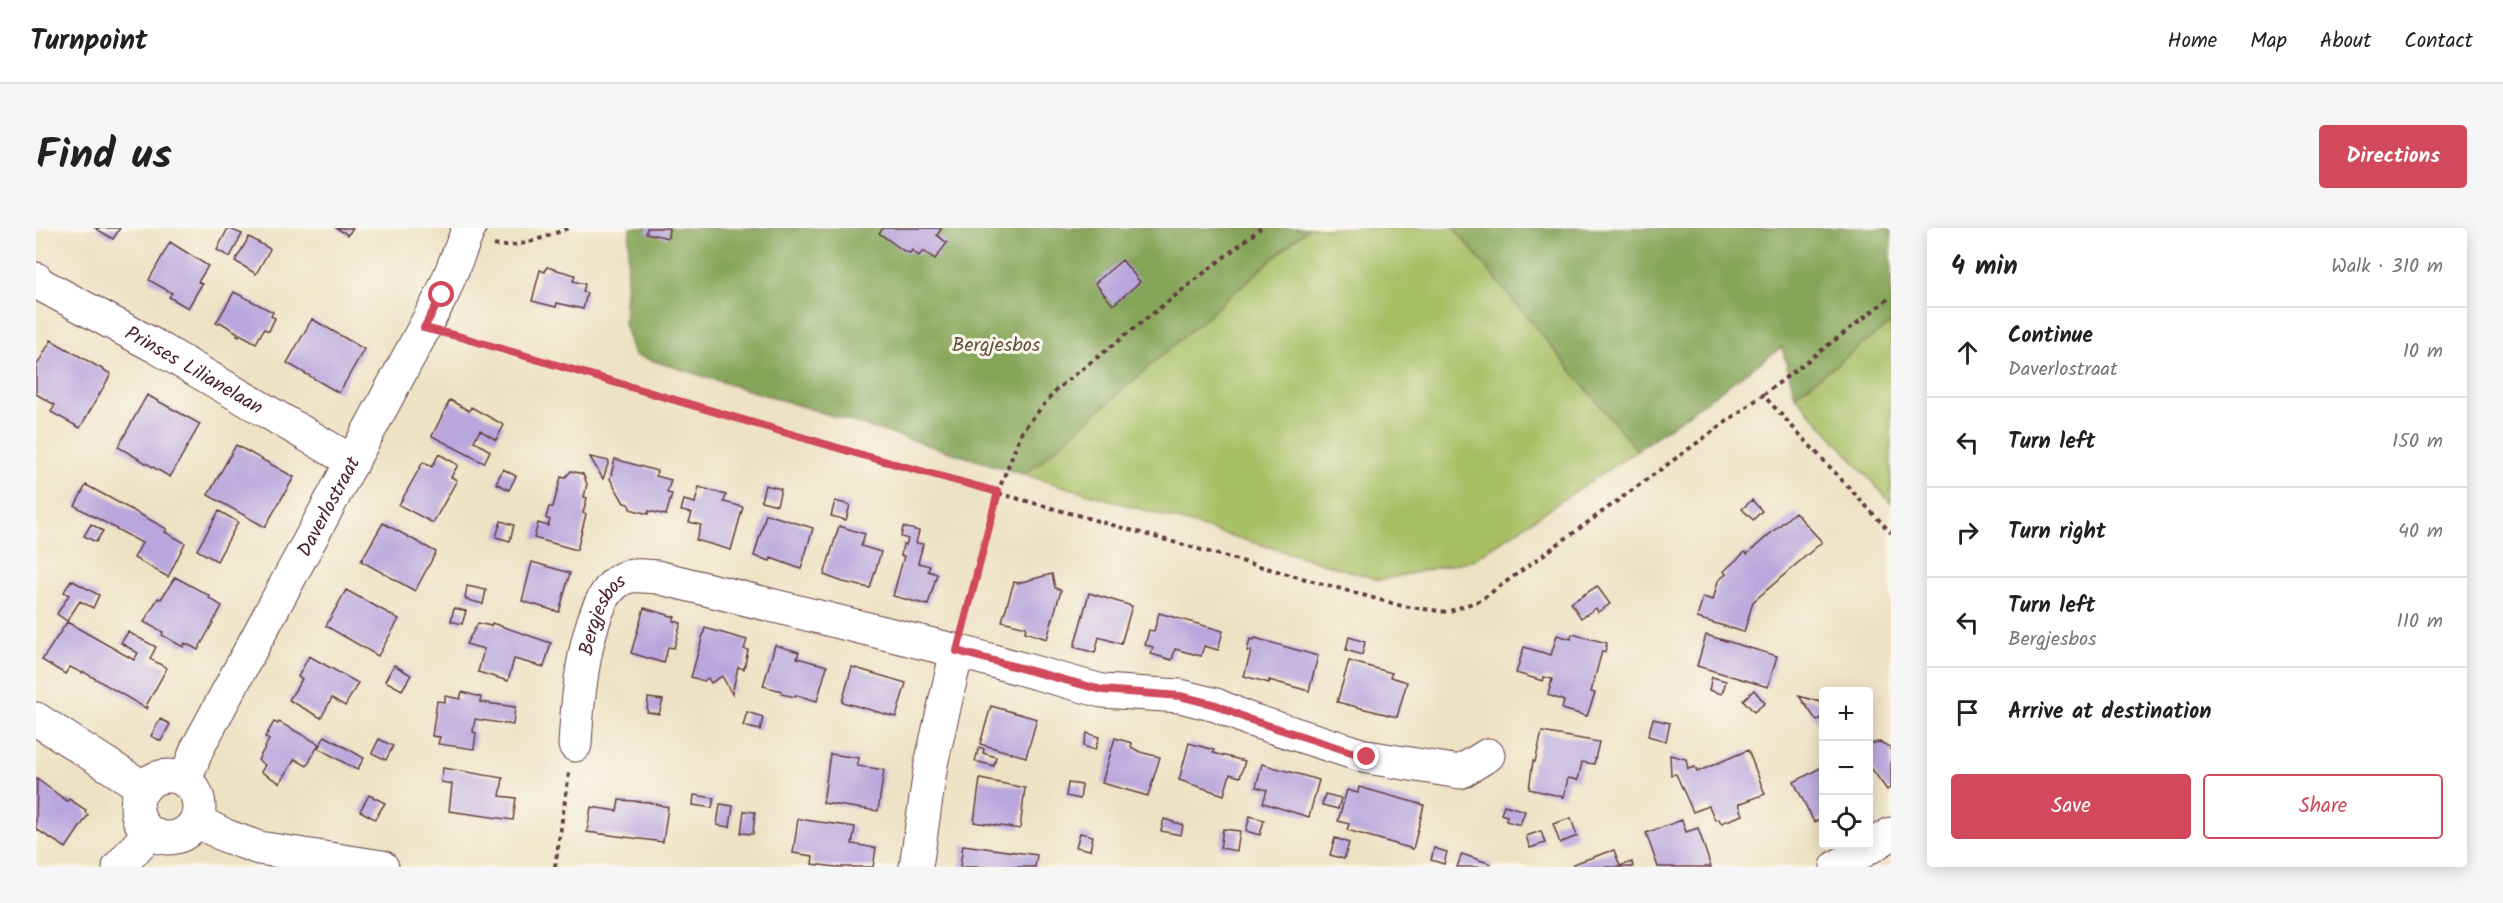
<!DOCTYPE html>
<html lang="en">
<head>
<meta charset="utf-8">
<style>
  body { margin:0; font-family:Kalam,sans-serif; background:#f6f6f6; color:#202124 }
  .controls { position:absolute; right:18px; bottom:18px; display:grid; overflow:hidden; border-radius:6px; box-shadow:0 3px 15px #0003 }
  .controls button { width:54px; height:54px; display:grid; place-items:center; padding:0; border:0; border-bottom:2px solid #e0e0e0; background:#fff; color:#202124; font:30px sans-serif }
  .stop { position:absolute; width:18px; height:18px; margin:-14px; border:4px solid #d1495b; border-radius:50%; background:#fff }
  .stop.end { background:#d1495b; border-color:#fff; box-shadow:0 2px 6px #0008 }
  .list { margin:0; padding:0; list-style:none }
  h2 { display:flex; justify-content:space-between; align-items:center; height:78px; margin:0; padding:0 24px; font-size:26px }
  h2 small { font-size:20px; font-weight:400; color:#757577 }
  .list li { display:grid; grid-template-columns:39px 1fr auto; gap:18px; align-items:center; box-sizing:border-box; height:90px; padding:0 24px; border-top:2px solid #e0e0e0 }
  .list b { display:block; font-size:22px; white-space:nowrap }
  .list p { margin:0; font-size:20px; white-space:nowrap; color:#757577 }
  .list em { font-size:20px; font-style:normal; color:#757577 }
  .actions { display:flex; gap:12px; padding:18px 24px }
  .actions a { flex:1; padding:14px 0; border:2px solid #d1495b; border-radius:6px; text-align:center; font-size:21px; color:#d1495b }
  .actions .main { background:#d1495b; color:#fff }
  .icon { flex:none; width:33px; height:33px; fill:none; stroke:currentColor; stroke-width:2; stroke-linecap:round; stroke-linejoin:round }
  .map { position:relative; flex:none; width:1855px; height:639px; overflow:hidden; border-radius:6px }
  header { display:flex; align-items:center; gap:36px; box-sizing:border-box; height:84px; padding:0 30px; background:#fff; border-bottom:2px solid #e0e0e0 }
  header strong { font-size:28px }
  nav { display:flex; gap:33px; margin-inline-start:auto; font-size:21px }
  .intro { display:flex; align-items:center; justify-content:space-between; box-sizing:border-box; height:144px; padding:0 36px }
  h1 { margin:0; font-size:42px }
  .button { padding:15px 27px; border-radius:6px; background:#d1495b; color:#fff; font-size:21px; font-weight:700 }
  main { display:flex; gap:36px; padding:0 36px }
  aside { flex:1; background:#fff; border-radius:6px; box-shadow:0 3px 15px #0003 }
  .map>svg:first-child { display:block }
  .green { fill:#a7be63; stroke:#786e47; stroke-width:1.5 }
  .forest { fill:#85a559; stroke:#686242; stroke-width:1.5 }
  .building { fill:#b9a6dd }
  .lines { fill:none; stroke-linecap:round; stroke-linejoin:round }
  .street-casing { stroke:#633c42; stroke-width:35 }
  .path { stroke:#633c42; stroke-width:4; stroke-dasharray:4.5 4.5; stroke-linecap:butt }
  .street { stroke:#fff; stroke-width:33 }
  .route { stroke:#d1495b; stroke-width:8 }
  .labels { text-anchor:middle; stroke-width:6; stroke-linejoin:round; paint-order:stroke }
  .park-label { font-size:20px; fill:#664f3c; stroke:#fbf7ec }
  .street-label { font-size:20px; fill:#4a1f2b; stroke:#fbf7ec }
</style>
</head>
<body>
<header>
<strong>Turnpoint</strong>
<nav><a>Home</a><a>Map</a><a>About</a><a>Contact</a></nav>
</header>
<div class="intro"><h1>Find us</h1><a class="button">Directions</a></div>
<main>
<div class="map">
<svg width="1855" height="639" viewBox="0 0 1855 639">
  <rect width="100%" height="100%" fill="#fbf7ec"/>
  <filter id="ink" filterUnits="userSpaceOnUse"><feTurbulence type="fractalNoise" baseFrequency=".0167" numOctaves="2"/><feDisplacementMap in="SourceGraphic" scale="12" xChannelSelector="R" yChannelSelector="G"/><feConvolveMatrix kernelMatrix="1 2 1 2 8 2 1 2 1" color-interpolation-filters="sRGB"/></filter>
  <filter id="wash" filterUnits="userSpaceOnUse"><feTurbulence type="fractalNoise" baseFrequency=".008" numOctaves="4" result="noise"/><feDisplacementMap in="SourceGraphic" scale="24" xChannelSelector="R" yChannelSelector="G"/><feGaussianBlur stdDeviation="1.35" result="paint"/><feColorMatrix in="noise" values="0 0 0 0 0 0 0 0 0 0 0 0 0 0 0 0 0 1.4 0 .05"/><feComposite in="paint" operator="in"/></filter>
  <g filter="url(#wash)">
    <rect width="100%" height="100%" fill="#eee2c4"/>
    <path class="green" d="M1272 0H1418L1601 222 1437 332 1344 352 989 247Z
      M1855 95V275L1759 167Z"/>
    <path class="forest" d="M594 0H1272L989 247 598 127 588 95Z
      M1418 0H1855V95L1759 167 1746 119 1601 222Z"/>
    <g id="blocks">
      <path class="building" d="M59 0H84L77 11Z
        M192 0 206 6 194 29 181 22Z
        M300 0H317L312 7Z
        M611 0H633L632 10 610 5Z
        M847 0H906L901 7 911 15 899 31 887 23 883 28 876 22 874 25 868 23 843 5Z
        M213 9 234 21 220 46 199 33Z
        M134 14 172 38 162 54 166 56 152 80 133 69 136 65 113 52Z
        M1086 32 1104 54 1077 77 1059 55Z
        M511 39 539 47 537 53 549 56 547 64 551 65 547 81 521 75 520 79 496 73 504 42 509 44Z
        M198 64 237 84 235 88 239 90 233 103 228 101 220 115 204 106 203 108 201 107 202 105 184 94 182 96 180 95Z
        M276 91 328 121 303 165 251 135Z
        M15 112 75 146 44 200 15 184 19 177 0 166V139Z
        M111 167 164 196 134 249 82 219Z
        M414 172 433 183 435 179 468 197 460 212 444 202 438 213 454 223 448 235 396 208Z
        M200 217 258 249 229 299 172 267Z
        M403 226 422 237 415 249 421 252 397 295 363 277 387 234 396 239Z
        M554 229 573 233 567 251Z
        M579 231 621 243 620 248 635 252 631 265 636 266 630 287 613 283 612 286 594 281 593 276 588 275 574 251Z
        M467 241 480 248 473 262 460 255Z
        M535 243 547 246 551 256 548 269 551 270 547 285 550 286 541 322 498 310 502 295 512 298 514 292 510 290 513 279H517L525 249 529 250Z
        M50 257 131 301 129 304 149 315 132 349 98 330 106 315 39 278Z
        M729 257 745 261 741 277 725 273Z
        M663 259 690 267 688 274 707 279 695 322 660 312 665 297 653 294 656 285 645 283 648 272 659 275Z
        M1716 272 1726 283 1717 292 1706 281Z
        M799 273 814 277 810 292 795 288Z
        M183 283 202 294 181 333 161 322Z
        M1759 284 1786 314 1717 374 1708 404 1661 390 1667 369 1677 372 1682 353 1690 346 1688 343 1709 324 1711 326Z
        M730 286 777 300 765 341 735 330 734 333 718 328Z
        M465 293 478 297 474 313 460 309Z
        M347 295 400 324 379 363 325 333Z
        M55 296 67 303 60 314 48 308Z
        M803 298 829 306 825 318 845 324 834 360 807 354 788 347Z
        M867 299 883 303 880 315 887 316 882 335 894 338 892 343 901 346 892 377 857 368 868 328H865L867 316 870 317 872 311 865 309Z
        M496 334 534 345 523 384 486 373Z
        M1016 346 1019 360 1025 362 1011 411 989 404 990 399 966 393 978 354 982 355Z
        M139 349 174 368 173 370 186 378 162 422 149 415 147 419 126 407 127 404 108 394 122 370 125 371Z
        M35 352 63 367 57 380 44 373 31 393 21 386 33 367 28 364Z
        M431 358 450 362 447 376 429 371Z
        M1561 358 1574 376 1562 384 1560 380 1545 390 1535 375Z
        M310 362 363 391 342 428 290 398Z
        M1053 365 1096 378 1085 416 1063 409 1059 425 1038 419Z
        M418 380 430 383 426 396 415 393Z
        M608 380 639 389 637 393 645 395 638 420 632 419 628 435 595 425Z
        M1123 385 1187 403 1182 422 1168 418 1165 428 1139 421 1136 432 1115 426 1117 419 1109 417 1113 402 1118 403Z
        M31 394 98 432 102 425 85 415 92 404 120 419 114 431 131 440 110 478 112 479 111 481 48 444 46 445 34 439 29 446 6 432Z
        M442 395 455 398 456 395 515 415 508 439 478 431 472 453 442 444 448 421 430 416Z
        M669 400 711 412 708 421 712 422 708 441 702 439 696 466 686 448 675 455 672 450 668 453 655 449Z
        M1536 406 1571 415 1569 424 1566 423 1555 464 1559 465 1551 488 1526 481 1528 473 1512 467 1516 451 1508 449 1507 453 1480 445 1488 419 1515 427 1521 407 1535 411Z
        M1670 407 1741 428 1732 459 1661 438Z
        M1313 409 1329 414 1326 427 1310 422Z
        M1219 410 1282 428 1273 463 1233 452V455L1208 448 1215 423H1211L1214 411 1218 412Z
        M739 417 763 424 761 430 791 438 781 473 760 467 759 469 745 466 746 463 727 458Z
        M273 428 322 455 309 478 296 470 285 490 253 472 266 451 262 449Z
        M1313 433 1356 445 1354 449 1371 454 1361 489 1301 474Z
        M358 437 375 447 366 462 349 453Z
        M816 439 870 455 860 489 806 474Z
        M1676 449 1690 453 1686 466 1673 462Z
        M1718 462 1729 475 1718 484 1707 472Z
        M426 464 445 469 444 474 479 479 477 497 439 491 437 504 440 505 438 521 402 516 404 509 396 508 401 473 409 474V468L424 471Z
        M1763 468 1788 475V494L1785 490 1781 493Z
        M612 470 627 472 623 486 611 484Z
        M955 478 1001 491 990 529 944 516Z
        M711 484 727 489 724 502 707 498Z
        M124 491 134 496 125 513 115 508Z
        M1617 491 1634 495 1630 513 1612 508Z
        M238 494 242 496 243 494 283 516 271 538 259 531 244 555 225 544 229 537 222 532 233 512 229 509Z
        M1506 504 1563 514 1558 536 1546 534 1542 552 1532 550 1528 569 1493 561 1497 533 1499 534Z
        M1051 505 1063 509 1059 522 1047 518Z
        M289 508 328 530 321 542 282 520Z
        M1079 510 1096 515 1095 519 1104 524 1124 529 1112 568 1066 555Z
        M343 511 357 518 350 532 336 525Z
        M1843 514 1855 519V559L1851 562 1833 537V516Z
        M1153 515 1178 522 1177 525 1209 533 1204 549 1194 546 1188 567 1143 552Z
        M943 519 948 521 947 525 960 529 958 538 939 533Z
        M1712 522 1729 566 1703 576 1707 587 1685 595 1683 591 1679 592 1673 578 1657 584 1640 546 1635 547 1634 527 1650 531 1652 541 1659 539 1661 544Z
        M794 526 823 530 821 538 848 542 842 583 787 575Z
        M1226 536 1283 552 1273 589 1227 575 1231 562 1220 559Z
        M1786 539 1788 589 1778 594 1758 554Z
        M407 540 467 550 464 568 480 570 477 592 413 583 416 556 405 554Z
        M1 551 31 573 33 571 50 582 49 584 52 587 30 620 0 601Z
        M944 551 989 560 984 601 938 594Z
        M1032 555 1046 557 1044 571 1030 568Z
        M1323 559 1388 577 1377 621 1311 602 1313 596 1302 593 1311 562 1322 565Z
        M1289 566 1305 570 1302 581 1286 577Z
        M333 567 349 575 339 591 324 583Z
        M658 567 678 570 676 580 657 577Z
        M583 572 612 574 632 579 627 614 551 604 555 579 581 583Z
        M684 576 697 578 694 599 681 597Z
        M1468 577 1489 583 1484 597 1470 593 1471 588 1465 586Z
        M708 583 719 584 717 606 705 605Z
        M1214 588 1228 592 1224 607 1210 603Z
        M1535 590 1541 608 1524 615 1517 596Z
        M762 591 819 599 816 616 840 620 837 639H800L776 636 777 628 757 625Z
        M1128 591 1147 597 1145 607 1125 603Z
        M1646 592 1650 604 1662 600 1675 639H1622L1610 605Z
        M1187 601 1204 603 1201 623 1184 620Z
        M1505 603 1509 615 1494 620 1490 608Z
        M1044 605 1057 608 1054 622 1040 619Z
        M1299 610 1313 615 1308 631 1294 627Z
        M927 617 1001 627 999 639H924Z
        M1398 620 1411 624 1408 636 1395 632Z
        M1578 622 1584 638 1596 634 1597 639H1538L1537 636Z
        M1426 626 1455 636 1454 639H1421Z"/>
    </g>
  </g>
  <g filter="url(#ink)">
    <use href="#blocks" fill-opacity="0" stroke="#633c42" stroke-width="1.5"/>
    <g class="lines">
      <defs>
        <g id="street">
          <path id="s1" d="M0 51 4 56 119 118 317 234"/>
          <path d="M0 491 108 560"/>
          <path id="s2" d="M539 517C541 479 548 378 581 354 593 345 607 348 621 349L921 423 1066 463 1144 468 1180 477 1212 491 1331 529 1424 544 1452 527"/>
          <circle cx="132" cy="579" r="31"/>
          <path id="s3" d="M149 553 161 521 406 67 433 0"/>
          <path d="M161 593 190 608 223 620 346 639"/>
          <path d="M83 639 113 605"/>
          <path d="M880 639 895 536 921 423"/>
          <path d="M1801 639 1855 606"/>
        </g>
      </defs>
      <use href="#street" class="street-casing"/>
      <path class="path" d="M458 17C477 22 513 8 532 0
        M418 107 826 227 1366 378 1411 384 1445 372 1727 167 1855 305
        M1727 167 1855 69
        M928 396 962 264 986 203 1021 161 1225 0
        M519 639 533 545"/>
      <use href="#street" class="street"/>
    </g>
  </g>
  <g class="lines" filter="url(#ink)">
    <path class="route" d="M406 67 388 100 425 109 826 227 962 264 921 423 1066 462 1144 468 1180 477 1212 491 1331 529"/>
  </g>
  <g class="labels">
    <g class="park-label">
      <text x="960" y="123">Bergjesbos</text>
    </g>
    <g class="street-label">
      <text dy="7" stroke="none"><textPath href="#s1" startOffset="183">Prinses Lilianelaan</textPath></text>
      <text dy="7" stroke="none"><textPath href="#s3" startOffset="310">Daverlostraat</textPath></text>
      <text dy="7" stroke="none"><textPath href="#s2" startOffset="135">Bergjesbos</textPath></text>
    </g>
  </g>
</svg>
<div class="controls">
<button>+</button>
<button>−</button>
<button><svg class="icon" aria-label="locate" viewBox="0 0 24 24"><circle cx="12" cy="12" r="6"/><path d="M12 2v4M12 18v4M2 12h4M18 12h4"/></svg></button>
</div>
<div class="stop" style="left:406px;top:67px"></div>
<div class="stop end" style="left:1331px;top:529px"></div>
</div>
<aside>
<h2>4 min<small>Walk · 310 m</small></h2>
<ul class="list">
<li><svg class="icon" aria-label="ahead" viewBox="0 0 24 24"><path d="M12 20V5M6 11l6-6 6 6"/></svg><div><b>Continue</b><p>Daverlostraat</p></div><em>10 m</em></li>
<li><svg class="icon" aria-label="left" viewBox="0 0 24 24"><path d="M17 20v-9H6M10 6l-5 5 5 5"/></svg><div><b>Turn left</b></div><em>150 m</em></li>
<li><svg class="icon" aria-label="right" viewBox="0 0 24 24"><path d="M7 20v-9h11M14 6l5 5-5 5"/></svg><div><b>Turn right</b></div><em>40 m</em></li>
<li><svg class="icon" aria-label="left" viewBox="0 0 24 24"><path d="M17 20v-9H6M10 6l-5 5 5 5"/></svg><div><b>Turn left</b><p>Bergjesbos</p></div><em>110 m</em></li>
<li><svg class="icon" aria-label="arrive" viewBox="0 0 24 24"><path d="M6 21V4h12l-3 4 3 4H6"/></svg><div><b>Arrive at destination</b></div></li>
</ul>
<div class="actions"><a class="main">Save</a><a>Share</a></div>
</aside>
</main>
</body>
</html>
